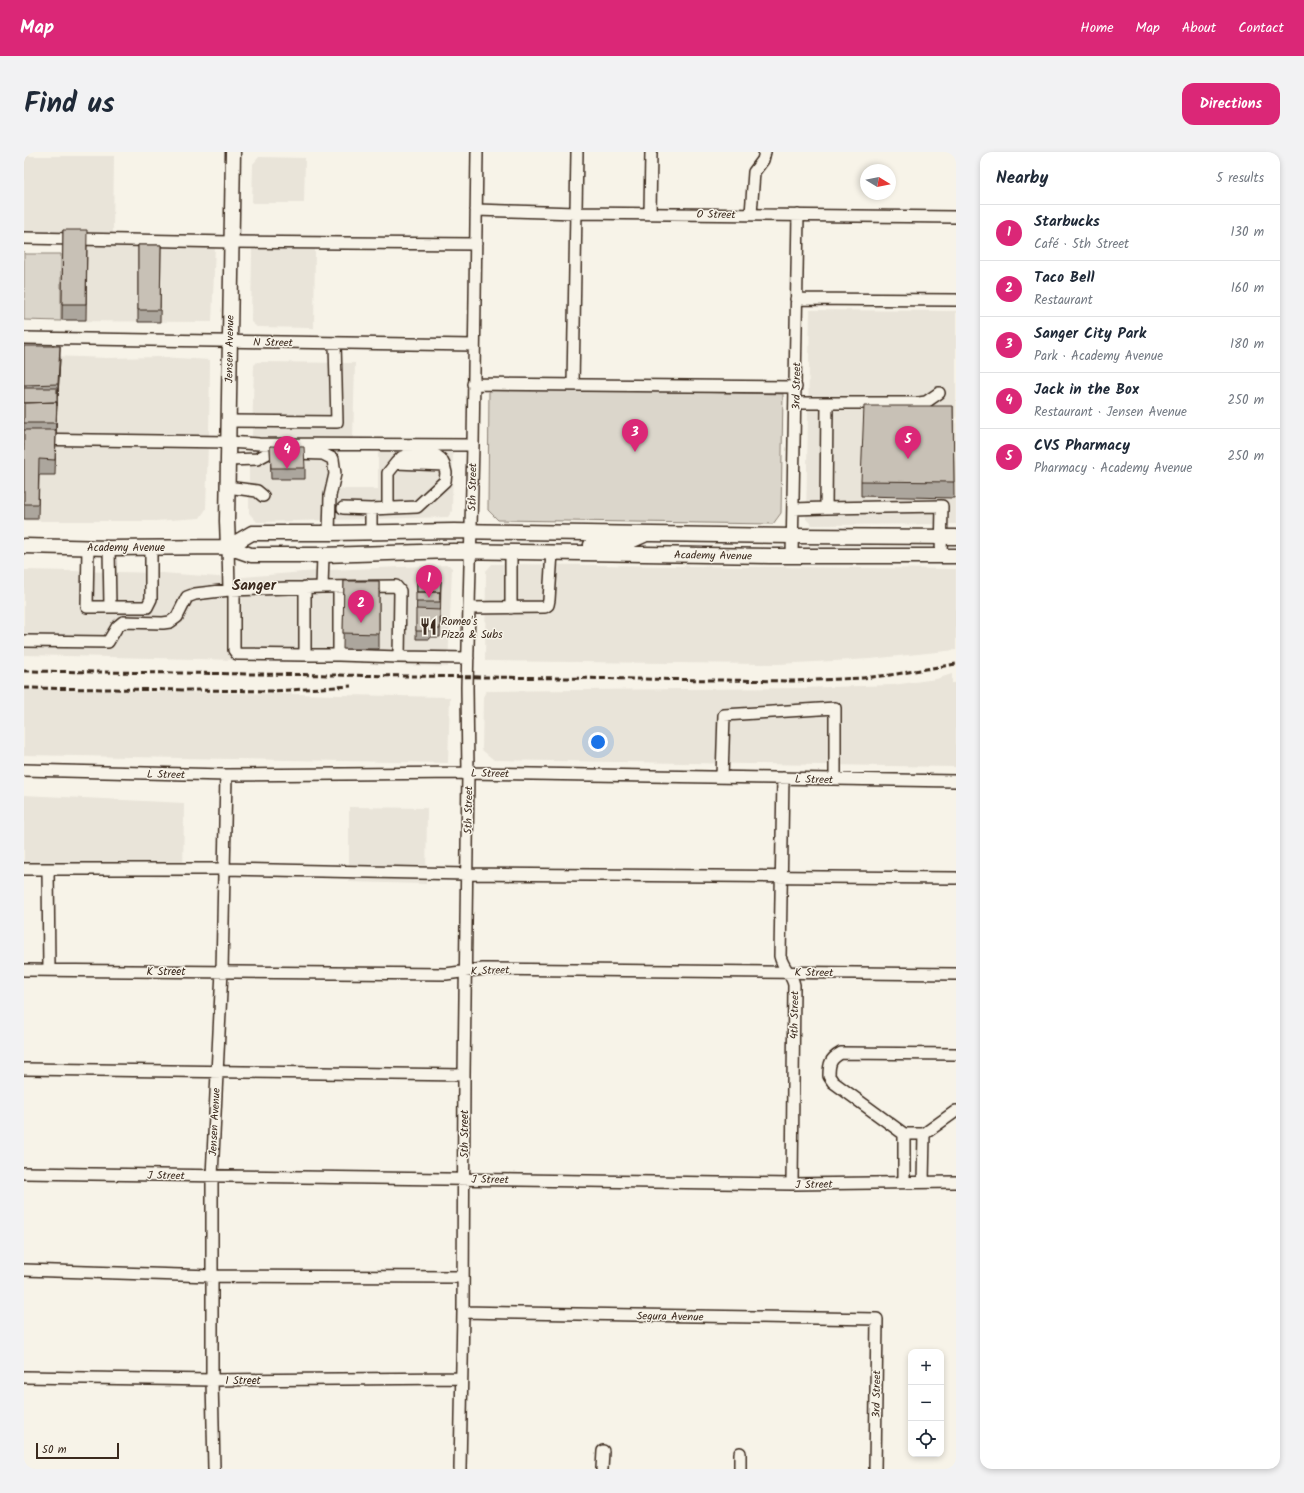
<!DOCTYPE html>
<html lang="en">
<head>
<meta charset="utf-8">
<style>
  body { margin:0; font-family:Kalam,sans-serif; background:#f2f2f3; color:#1f2937 }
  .controls { position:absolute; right:12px; bottom:12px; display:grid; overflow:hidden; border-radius:8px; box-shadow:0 2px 6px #0003 }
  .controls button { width:36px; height:36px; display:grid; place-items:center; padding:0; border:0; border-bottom:1px solid #e0e1e3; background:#fff; color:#1f2937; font:20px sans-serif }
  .compass { position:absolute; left:836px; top:12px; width:36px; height:36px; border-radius:50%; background:#fff; box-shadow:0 2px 6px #0003; rotate:100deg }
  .scale { position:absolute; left:12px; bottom:10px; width:83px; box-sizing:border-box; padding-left:4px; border:2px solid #3b2a1e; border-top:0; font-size:11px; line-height:14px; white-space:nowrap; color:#3b2a1e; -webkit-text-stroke:3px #f7f3e8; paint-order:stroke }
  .you { position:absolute; left:574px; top:590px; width:14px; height:14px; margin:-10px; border:3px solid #fff; border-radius:50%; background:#1a73e8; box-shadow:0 0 0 6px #1a73e833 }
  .badge { display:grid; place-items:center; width:26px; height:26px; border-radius:50%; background:#db2777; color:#fff; font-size:13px; font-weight:700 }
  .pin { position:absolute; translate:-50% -33px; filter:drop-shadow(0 1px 2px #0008) }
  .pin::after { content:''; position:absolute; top:21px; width:14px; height:12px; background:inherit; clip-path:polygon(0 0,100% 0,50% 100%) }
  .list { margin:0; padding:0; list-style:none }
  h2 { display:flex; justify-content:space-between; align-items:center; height:52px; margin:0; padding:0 16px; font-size:17px }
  h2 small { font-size:13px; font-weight:400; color:#747a83 }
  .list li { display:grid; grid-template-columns:26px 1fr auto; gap:12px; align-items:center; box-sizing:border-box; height:56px; padding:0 16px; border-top:1px solid #e0e1e3 }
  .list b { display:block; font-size:15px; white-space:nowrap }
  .list p { margin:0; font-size:13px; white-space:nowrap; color:#747a83 }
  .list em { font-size:13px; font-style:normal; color:#747a83 }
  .icon { flex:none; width:22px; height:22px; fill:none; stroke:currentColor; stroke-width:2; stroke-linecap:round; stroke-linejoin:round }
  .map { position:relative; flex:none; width:932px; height:1317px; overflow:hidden; border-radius:12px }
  header { display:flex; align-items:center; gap:24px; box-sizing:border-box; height:56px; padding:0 20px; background:#db2777; color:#fff }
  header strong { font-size:19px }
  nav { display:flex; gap:22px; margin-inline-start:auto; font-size:14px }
  .intro { display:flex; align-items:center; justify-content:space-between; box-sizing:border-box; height:96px; padding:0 24px }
  h1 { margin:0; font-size:28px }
  .button { padding:10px 18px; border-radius:12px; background:#db2777; color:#fff; font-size:14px; font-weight:700 }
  main { display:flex; gap:24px; padding:0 24px }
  aside { flex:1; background:#fff; border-radius:12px; box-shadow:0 2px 6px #0003 }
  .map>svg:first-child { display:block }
  .built { fill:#e9e4d9 }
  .green { fill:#dbd6cb; stroke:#8b8074 }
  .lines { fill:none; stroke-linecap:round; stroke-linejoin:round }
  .minor-casing { stroke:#3b2a1e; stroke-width:14 }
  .major-casing { stroke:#3b2a1e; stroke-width:17 }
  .minor { stroke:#f7f3e8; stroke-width:11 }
  .major { stroke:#f7f3e8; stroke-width:14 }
  .rail { stroke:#3b2a1e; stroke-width:3; stroke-dasharray:6 3; stroke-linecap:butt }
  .wall { fill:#aca69d; stroke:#3b2a1e }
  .shaded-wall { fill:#8c877f; stroke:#3b2a1e }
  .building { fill:#c8c1b6; stroke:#3b2a1e }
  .labels { text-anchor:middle; stroke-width:3; stroke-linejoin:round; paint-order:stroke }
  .street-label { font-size:11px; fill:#3b2a1e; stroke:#f7f3e8 }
  .poi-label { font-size:11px; fill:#3b2a1e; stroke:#f7f3e8; text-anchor:start }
  .district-label { font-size:15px; font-weight:bold; fill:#3b2a1e; stroke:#f7f3e8 }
</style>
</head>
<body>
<header>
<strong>Map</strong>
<nav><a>Home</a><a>Map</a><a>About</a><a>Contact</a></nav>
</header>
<div class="intro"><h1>Find us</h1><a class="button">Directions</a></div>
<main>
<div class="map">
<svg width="932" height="1317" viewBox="0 0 932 1317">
  <rect width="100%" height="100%" fill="#f7f3e8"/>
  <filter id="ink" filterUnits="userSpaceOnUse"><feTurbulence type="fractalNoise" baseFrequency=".025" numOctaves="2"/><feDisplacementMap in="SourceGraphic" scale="8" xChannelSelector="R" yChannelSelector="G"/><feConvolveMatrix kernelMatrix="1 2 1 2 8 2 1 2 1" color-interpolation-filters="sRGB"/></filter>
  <g filter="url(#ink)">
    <path class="built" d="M0 4H90L89 82 0 80Z
      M235 5 281 6 280 51H228L229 12Z
      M37 92 191 94 188 170 37 169Z
      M228 97H291L290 176 233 175 227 170Z
      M786 158 932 159V372L788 373 782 367Z
      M0 203 84 206 136 205 186 208 185 283 82 282 0 283Z
      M233 210 331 211 329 287 228 285 230 213Z
      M0 292H184L182 357 176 366 131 369H0Z
      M225 297 315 298 314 337H354V298L429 299 428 359 424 365 233 370 225 361Z
      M468 412 932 417V498L846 507 754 512 461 509 462 419Z
      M425 413 428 416 424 515 299 510 0 503V418L138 421 208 426 305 418Z
      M928 522V531H932V615L470 608 458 598 459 545 462 539 777 536 836 534 869 533 912 527Z
      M0 537 426 545 424 611 0 603Z
      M0 643 160 651 159 726 0 717Z
      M325 655 403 656 402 732 325 730Z"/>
    <path class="green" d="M0 99 1 102H37V169L0 168Z
      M465 236 759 242 757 361 749 372 474 368 464 358Z"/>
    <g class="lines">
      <defs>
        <path id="minor" d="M452 58 552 61 932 65
          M626 61 627 0
          M727 62 730 20 739 8 741 0
          M0 86 207 90 452 92
          M772 147 932 148
          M0 186 450 193
          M449 232 772 235
          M549 233 553 0
          M915 241 902 250 895 251H803L802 356 918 354 917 404
          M771 251H803
          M204 269 313 270 311 191
          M0 287 204 290 235 292 449 293
          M204 308 233 307 246 300 299 302 309 307 311 322 306 344 305 381
          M372 311 420 313
          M203 335 233 339 239 344
          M319 356 347 357
          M769 357 802 356
          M347 380V357L393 355 421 329 422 321 420 313 417 307 413 304 383 303 378 305 372 311 364 321V356
          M64 395 63 455H123L127 447V395
          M85 396 86 455
          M487 400V456
          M299 403 298 435 372 434 376 439 375 505 444 506
          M768 404 774 63
          M281 435V503H315V435
          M205 438 298 435
          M210 438V498L213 502 281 503
          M445 456 521 455 524 453 525 448 528 400
          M0 489 84 490 93 475 99 470 139 471 146 470 153 465 163 445 171 442 205 438 204 395
          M315 503 375 505
          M0 618 202 623 444 621 932 629
          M698 625 700 563 811 556V627
          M759 626 756 804C759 817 768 822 770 833L768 1032
          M0 717H200L442 722 932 726
          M24 717 25 818
          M0 818 422 822 459 817 932 822
          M932 902 817 901C806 907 805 912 805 924L809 930 880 982H900L932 959
          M0 917 440 923
          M0 1021 768 1032 932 1030
          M880 1030V982
          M899 1030 900 982
          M0 1118 188 1124 439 1125
          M439 1160 853 1167 851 1317
          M0 1225 188 1228 437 1226
          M190 1317 188 1228V1024L198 819 202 623
          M436 1317 439 1160 440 923 444 621 443 535 449 293 453 0
          M578 1317 579 1299
          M716 1317V1301"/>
        <path id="major" d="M567 393 570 392 602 391 620 383
          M0 394 85 396 204 395 227 403H299L429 399 746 404H932
          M204 395 228 381H308L430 379 769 384 932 385
          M204 395 203 369 209 0"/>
      </defs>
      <use href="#minor" class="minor-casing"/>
      <use href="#major" class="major-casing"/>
      <use href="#minor" class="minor"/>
      <use href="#major" class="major"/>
      <path class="rail" d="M0 519 770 529 839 526 866 523 932 512
        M0 536 250 539 327 534"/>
    </g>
    <path class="wall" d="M39 78 63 94 62 168H38Z
      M114 93H137L136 170H114Z
      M0 194 36 206 34 244H33L32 283 31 323H15L14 367H0Z
      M929 254 930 346 837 344V329Z
      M246 294 281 316V327H247Z
      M393 426 407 429H417L416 485H406V487H392Z
      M320 429H355V497H319Z"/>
    <path class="shaded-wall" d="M36 194V206L34 244V232Z
      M33 244 32 283V271Z"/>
    <path class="building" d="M39 78H63L62 152H38Z
      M114 93H137L136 158H114Z
      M0 194H36L34 232 0 233Z
      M0 236H33V254V250L0 251Z
      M33 250 32 271H0V251Z
      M840 254H929L930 330 837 329Z
      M0 278H32L31 308 15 307 14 352H0Z
      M246 294 280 295 281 316H247Z
      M393 426H407V429H417L416 448V440H393Z
      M320 429H355V482L319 481Z
      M392 440H416V450H392Z
      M392 457 416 458V477H406V479H392Z"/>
  </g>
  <defs>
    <symbol id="restaurant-bare" viewBox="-9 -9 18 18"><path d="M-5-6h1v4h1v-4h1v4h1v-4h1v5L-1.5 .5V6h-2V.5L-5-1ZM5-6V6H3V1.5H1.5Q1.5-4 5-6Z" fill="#3b2a1e" stroke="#f7f3e8" stroke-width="2.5" paint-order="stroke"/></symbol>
  </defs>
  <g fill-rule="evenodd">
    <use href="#restaurant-bare" x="392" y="462" width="25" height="25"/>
  </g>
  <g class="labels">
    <g class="street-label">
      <text transform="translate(692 62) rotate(1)" y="4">O Street</text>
      <text transform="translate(249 190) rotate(1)" y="4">N Street</text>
      <text transform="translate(205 197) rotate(-89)" y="4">Jensen Avenue</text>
      <text transform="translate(772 234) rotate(-89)" y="4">3rd Street</text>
      <text transform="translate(448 335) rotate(-89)" y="4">5th Street</text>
      <text x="102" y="399">Academy Avenue</text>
      <text transform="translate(689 403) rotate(1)" y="4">Academy Avenue</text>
      <text transform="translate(466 621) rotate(1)" y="4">L Street</text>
      <text transform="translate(142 622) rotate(1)" y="4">L Street</text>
      <text transform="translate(790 627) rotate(1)" y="4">L Street</text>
      <text transform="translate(444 658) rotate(-89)" y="4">5th Street</text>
      <text transform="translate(466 818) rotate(-2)" y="4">K Street</text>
      <text x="142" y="823">K Street</text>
      <text transform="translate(790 820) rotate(1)" y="4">K Street</text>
      <text transform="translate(770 863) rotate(-89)" y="4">4th Street</text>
      <text transform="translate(190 970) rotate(-87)" y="4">Jensen Avenue</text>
      <text transform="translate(440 982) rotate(-90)" y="4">5th Street</text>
      <text transform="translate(142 1023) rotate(1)" y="4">J Street</text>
      <text transform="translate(466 1027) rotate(1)" y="4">J Street</text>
      <text transform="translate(790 1032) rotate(-1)" y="4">J Street</text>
      <text transform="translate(646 1164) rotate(1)" y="4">Segura Avenue</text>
      <text x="219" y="1232">I Street</text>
      <text transform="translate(852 1242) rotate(-89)" y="4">3rd Street</text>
    </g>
    <g class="poi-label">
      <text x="417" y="473">Romeo's<tspan x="417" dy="13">Pizza &amp; Subs</tspan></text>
    </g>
    <g class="district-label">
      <text x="230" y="438">Sanger</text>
    </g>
  </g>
</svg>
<div class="controls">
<button>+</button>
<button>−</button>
<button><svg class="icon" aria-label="locate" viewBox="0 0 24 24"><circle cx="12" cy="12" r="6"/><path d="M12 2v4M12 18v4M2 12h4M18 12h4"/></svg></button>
</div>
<svg class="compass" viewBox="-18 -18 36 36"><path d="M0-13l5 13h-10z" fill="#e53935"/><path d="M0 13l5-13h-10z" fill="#747a83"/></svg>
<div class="scale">50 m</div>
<div class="you"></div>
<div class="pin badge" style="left:405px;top:446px">1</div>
<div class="pin badge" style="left:337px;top:471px">2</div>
<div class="pin badge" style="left:611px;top:300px">3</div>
<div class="pin badge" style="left:263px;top:317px">4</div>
<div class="pin badge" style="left:884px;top:307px">5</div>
</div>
<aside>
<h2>Nearby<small>5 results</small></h2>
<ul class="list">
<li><span class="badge">1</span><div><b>Starbucks</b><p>Café · 5th Street</p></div><em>130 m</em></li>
<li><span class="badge">2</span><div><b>Taco Bell</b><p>Restaurant</p></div><em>160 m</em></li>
<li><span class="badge">3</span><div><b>Sanger City Park</b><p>Park · Academy Avenue</p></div><em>180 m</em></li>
<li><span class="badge">4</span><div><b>Jack in the Box</b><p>Restaurant · Jensen Avenue</p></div><em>250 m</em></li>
<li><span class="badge">5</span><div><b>CVS Pharmacy</b><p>Pharmacy · Academy Avenue</p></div><em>250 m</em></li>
</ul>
</aside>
</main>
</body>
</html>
